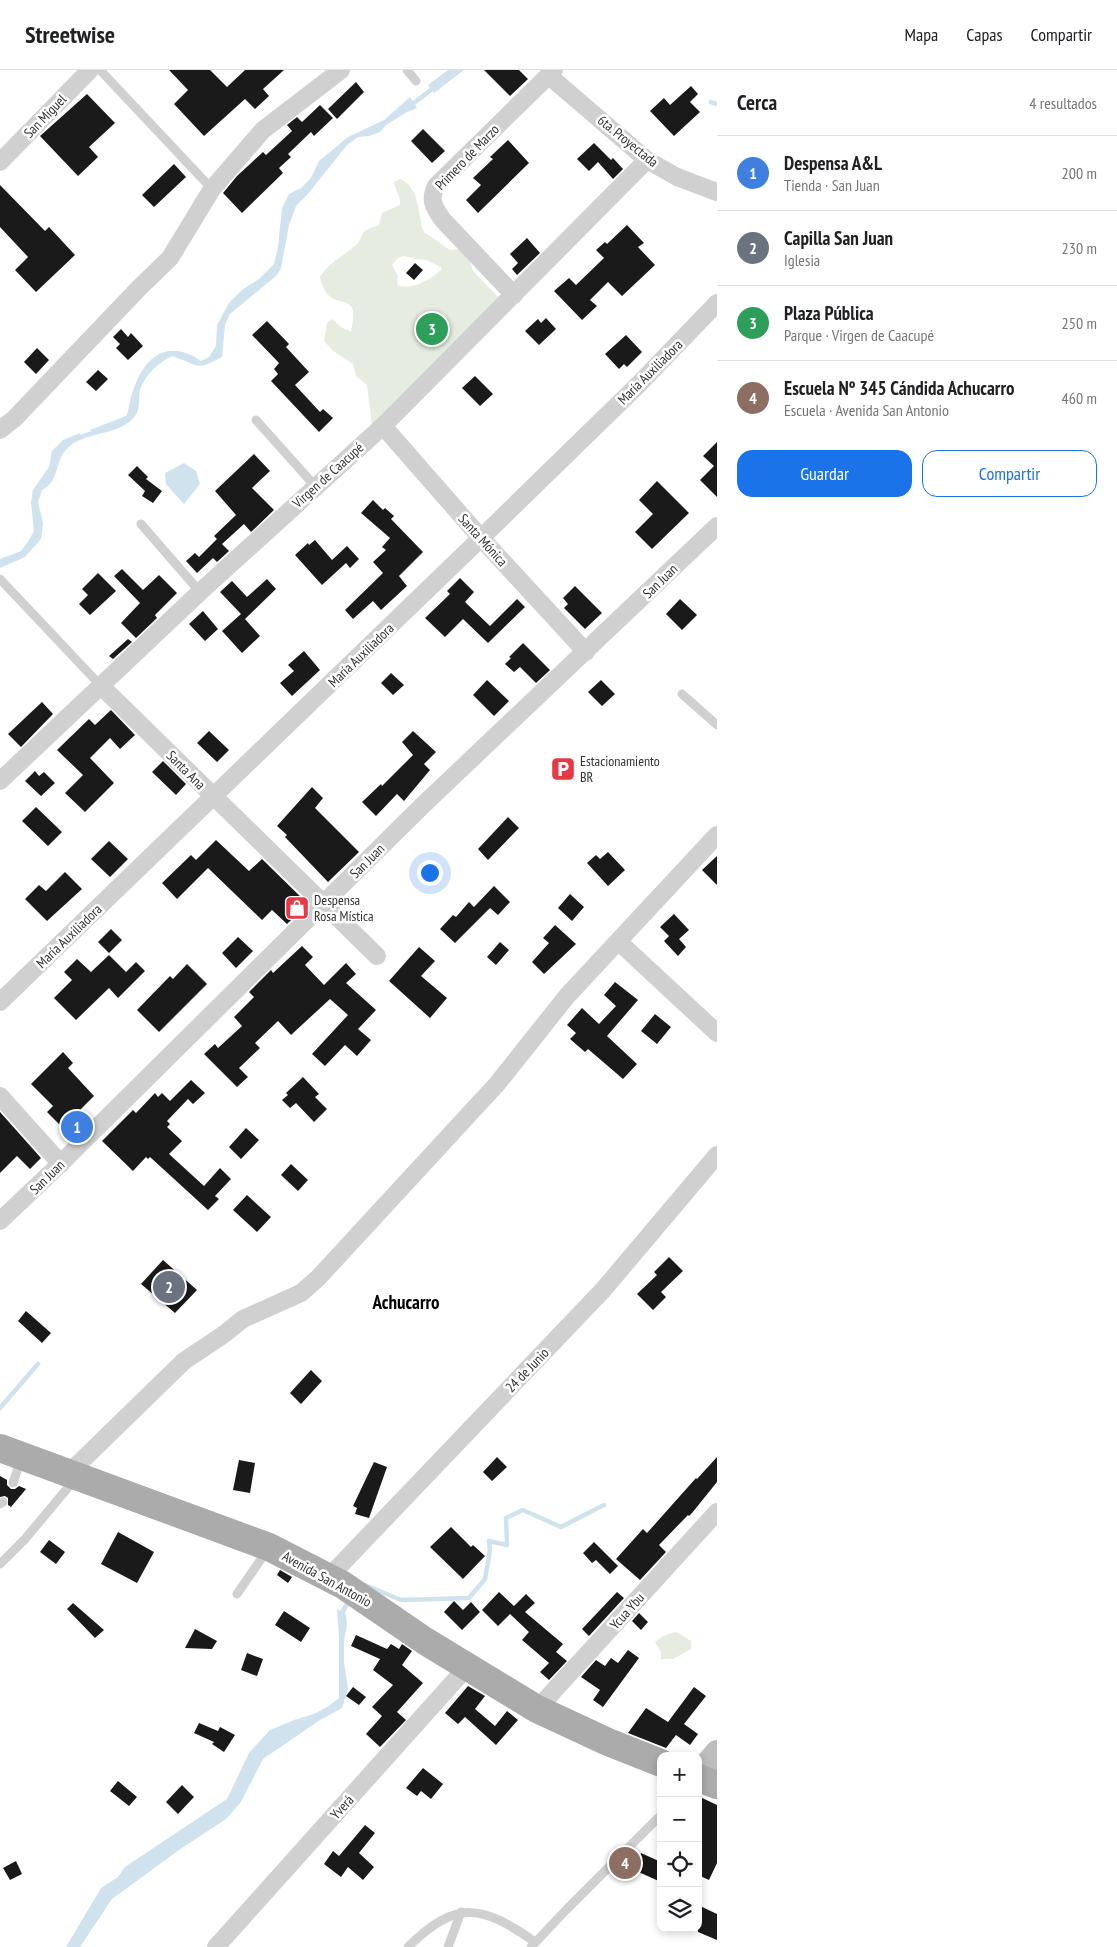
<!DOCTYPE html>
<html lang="es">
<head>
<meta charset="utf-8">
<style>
  body { margin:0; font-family:"PT Sans Narrow",sans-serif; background:#f2f2f2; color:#202124 }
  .controls { position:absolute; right:15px; bottom:15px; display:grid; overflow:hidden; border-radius:10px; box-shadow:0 2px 8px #0003 }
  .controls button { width:45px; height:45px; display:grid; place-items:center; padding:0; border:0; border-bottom:1px solid #e0e0e0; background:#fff; color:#202124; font:25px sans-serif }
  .you { position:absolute; left:429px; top:802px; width:18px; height:18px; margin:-12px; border:4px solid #fff; border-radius:50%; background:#1a73e8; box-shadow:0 0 0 8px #1a73e833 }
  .badge { display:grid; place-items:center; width:32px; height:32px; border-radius:50%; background:#1a73e8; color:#fff; font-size:16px; font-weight:700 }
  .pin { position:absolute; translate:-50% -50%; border:2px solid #fff; box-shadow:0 1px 5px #0006 }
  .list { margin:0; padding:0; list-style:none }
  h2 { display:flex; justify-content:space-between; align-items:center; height:65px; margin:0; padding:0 20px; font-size:21px }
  h2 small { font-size:16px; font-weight:400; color:#757577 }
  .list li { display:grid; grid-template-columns:32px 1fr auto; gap:15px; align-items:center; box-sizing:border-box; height:75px; padding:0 20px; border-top:1px solid #e0e0e0 }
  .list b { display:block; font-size:19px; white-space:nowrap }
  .list p { margin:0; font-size:16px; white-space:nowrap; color:#757577 }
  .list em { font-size:16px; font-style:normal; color:#757577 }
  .actions { display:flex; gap:10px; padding:15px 20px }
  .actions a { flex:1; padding:11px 0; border:1px solid #1a73e8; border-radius:15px; text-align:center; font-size:18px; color:#1a73e8 }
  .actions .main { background:#1a73e8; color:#fff }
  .icon { flex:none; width:28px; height:28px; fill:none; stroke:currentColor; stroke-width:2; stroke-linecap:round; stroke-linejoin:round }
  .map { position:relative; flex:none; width:717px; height:1877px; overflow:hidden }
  header { display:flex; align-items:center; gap:30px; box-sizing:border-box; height:70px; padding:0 25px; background:#fff; border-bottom:1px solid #e0e0e0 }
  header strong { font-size:24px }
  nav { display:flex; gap:28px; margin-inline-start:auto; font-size:18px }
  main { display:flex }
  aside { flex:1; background:#fff }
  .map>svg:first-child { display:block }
  .green { fill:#e6ecdf; fill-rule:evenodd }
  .water { fill:#cfe2ee }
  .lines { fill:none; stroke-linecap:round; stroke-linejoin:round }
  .stream { stroke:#cfe2ee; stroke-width:4.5 }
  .building { fill:#1a1a1a }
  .lane { stroke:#d0d0d0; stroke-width:9 }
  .street { stroke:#d0d0d0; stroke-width:18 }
  .secondary { stroke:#bdbdbd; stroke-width:24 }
  .primary { stroke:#ababab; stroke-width:28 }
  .labels { text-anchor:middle; stroke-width:5; stroke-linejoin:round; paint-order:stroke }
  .street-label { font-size:14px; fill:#333; stroke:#fff }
  .poi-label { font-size:14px; fill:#333; stroke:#fff; text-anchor:start }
  .district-label { font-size:19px; font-weight:bold; fill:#000; stroke:#fff }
</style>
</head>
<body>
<header>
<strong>Streetwise</strong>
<nav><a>Mapa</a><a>Capas</a><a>Compartir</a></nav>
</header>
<main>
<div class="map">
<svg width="717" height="1877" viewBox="0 0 717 1877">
  <rect width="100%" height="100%" fill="#fff"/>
  <path class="green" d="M400 109C421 118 417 145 424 162L450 180 463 179 468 183 473 201 503 232 372 355 367 315 356 306 353 294 333 281 324 271 327 253 332 249 341 257 351 262C352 256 355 244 352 238 346 226 327 239 320 207 328 193 345 185 356 175 361 171 360 166 364 162 368 158 374 157 379 155L382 143 400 135C401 126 395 120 394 112ZM404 186 416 189 426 190 441 197V200C430 210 411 221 397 215L398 206 392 195 398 188Z
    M675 1562 680 1564 691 1571V1579L673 1589H661V1582L655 1572 663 1566Z"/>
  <path class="water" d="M448 0H464L434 23 428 15Z
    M410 27 417 38 407 42 386 55 380 62 369 66 358 67 347 75 307 125 296 136 289 155 281 198 277 205 270 211 230 244 225 255 222 287C194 302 199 295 172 286 159 292 144 306 140 320 138 328 141 338 135 346 127 358 107 362 94 365L90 360 126 346 128 342C134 303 157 261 201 291L209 287 216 276 217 255 229 233 243 219 259 209 274 194 278 177 282 138 289 124 301 118 311 108 319 91 348 67 384 50Z
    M80 363 82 369C49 382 65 408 42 420L38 432 43 453 41 469 25 487 0 498V489L21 481 29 470 34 461 31 432 33 420 49 397 52 381 63 370Z
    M184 393 196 401 200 414 184 434 166 414 165 403Z
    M337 1539 346 1544 347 1555 344 1571V1592L348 1619 342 1638 320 1650 263 1689 241 1732 226 1749 179 1780 112 1829 80 1877H66L101 1818 118 1807 125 1797 227 1729 249 1683 270 1660 294 1650 314 1644 329 1636 339 1628V1568Z"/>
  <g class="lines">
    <path class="stream" d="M711 32 717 34
      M410 36 436 16
      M78 368 96 362
      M0 1338 38 1294
      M365 1515 401 1530 469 1528 485 1509 490 1480 489 1471 507 1475 506 1448 523 1440 561 1457 604 1435
      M340 1546 350 1529"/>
  </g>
  <path class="building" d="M169 0H210L227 17 245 0H284L263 19 269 26 255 39 245 29 204 66 174 34 188 20Z
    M484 0H519L528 9 510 26Z
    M356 12 364 22 337 49 328 39Z
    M691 16 698 24 690 32 700 42 674 66 650 41 664 28 670 35Z
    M87 24 115 53 89 77 98 87 78 106 40 66Z
    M320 35 333 48 314 66 311 62 288 84 291 87 279 98 283 103 242 143 223 123 237 106 263 82 266 85 292 61 287 55 297 47 302 52Z
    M423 59 445 81 432 93 411 71Z
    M508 70 529 93 478 143 466 130 481 115 473 108 493 89 490 87Z
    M594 73 611 90 613 88 623 99 613 109 598 92 589 101 577 89Z
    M174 94 186 107 154 137 142 125Z
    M0 115 45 161 49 157 75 185 36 222 15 200 28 187 0 157Z
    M627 155 644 173 638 177 655 195 622 226 608 212 590 230 597 236 582 250 554 221 569 208 576 215 604 188 596 180 605 172 607 174Z
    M527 168 540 183 517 205 512 199 518 193 510 184Z
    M415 193 423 200 414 210 406 203Z
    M546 248 556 259 539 275 525 261 538 249 541 253Z
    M267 251 289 274 286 277 309 302 295 315 320 342 323 339 333 348 319 362 271 311 278 304 274 299 279 293 252 265Z
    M121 259 128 267 131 263 143 276 128 290 116 278 120 274 113 267Z
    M626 265 642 282 627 297 624 294 619 299 605 284Z
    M37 278 49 290 36 304 24 292Z
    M98 300 108 309 96 321 86 312Z
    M475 306 493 324 480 336 462 318Z
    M717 372V427L700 410 714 396 703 386Z
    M254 384 270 401 252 418 274 440 251 462 244 454 222 474 229 481 217 492 213 488 197 503 186 491 195 483 199 487 217 469 214 466 236 445 215 421Z
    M137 396 148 407 146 409 162 421 153 433 142 426 145 421 128 405Z
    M657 411 689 443 652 479 635 462 653 444 639 430Z
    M373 430 383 440 385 438 394 446 391 449 423 482 399 506 407 516 381 540 373 531 353 549 345 540 383 503 373 492 386 480 382 477 390 468 361 443Z
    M315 470 332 490 347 476 359 489 350 498 346 493 322 515 295 485 308 473 309 475Z
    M122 499 143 520 159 505 177 523 155 545 157 548 136 568 121 553 140 533 114 506Z
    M98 503 116 521 90 545 79 534 88 525 82 519Z
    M460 508 474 522 465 532 490 556 517 529 525 537 488 573 463 549 445 567 425 548 450 524 447 521Z
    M267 509 276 519 245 549 260 566 242 583 222 561 241 544 220 522 232 511 247 527Z
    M575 516 602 543 585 559 564 538 568 534 563 528Z
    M680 529 697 545 682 560 666 544Z
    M203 541 218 559 205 571 189 554Z
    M128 569 132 572 113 589 109 586Z
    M523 573 550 600 536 613 520 597 514 602 505 594 511 588 509 587Z
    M304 581 320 600 292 626 280 613 294 601 288 595Z
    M391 603 404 615 393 625 381 613Z
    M487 610 509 631 494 646 473 625Z
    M601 610 615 624 602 636 588 622Z
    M42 632 53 644 21 677 8 664Z
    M111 640 135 665 120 679 110 668 90 688 114 713 85 742 65 723 83 705 57 680 89 649 95 655Z
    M209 661 229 680 217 692 197 673Z
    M413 661 436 682 424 694 430 700 404 731 397 724 376 746 362 732 381 714 382 716 413 685 402 672Z
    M163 691 186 714 176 725 152 702Z
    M35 701 39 706 44 702 55 713 41 726 25 711Z
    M312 717 323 728 315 738 359 782 328 812 285 767 287 765 277 756Z
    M36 737 62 762 48 776 22 751Z
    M508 747 519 758 488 790 478 779Z
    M216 770 249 801 262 789 308 834 287 854 272 840 262 850 208 798 177 829 162 813 191 785 196 790Z
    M109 771 128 789 110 807 91 789Z
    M608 782 625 800 608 816 587 793 596 785 600 789Z
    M717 786V815L702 800Z
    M65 802 82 819 47 851 25 829 39 815 46 821Z
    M494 816 510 832 498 845 490 838 455 873 440 859 453 845 456 847 469 832 474 837Z
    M570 824 584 837 572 851 558 838Z
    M674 844 689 860 679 869 686 877 678 886 664 871 669 866 660 857Z
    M555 855 576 874 544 904 532 892 549 873 543 868Z
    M111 859 122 870 109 883 98 872Z
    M238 867 253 881 236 898 222 883Z
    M500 872 509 880 496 895 487 887Z
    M302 876 313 887 305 895 324 915 346 893 356 904 346 913 376 940 358 959 371 970 357 986 345 975 325 996 312 984 348 945 330 929 291 965 278 951 255 973 260 978 239 998 248 1007 237 1017 204 984 215 974 218 978 242 956 234 947 254 927 249 922 271 900 273 903Z
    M419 877 435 891 421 906 447 928 430 948 389 911Z
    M109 885 126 902 136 892 145 901 118 928 109 918 76 950 54 928 72 910 64 902 77 889 91 902Z
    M187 894 207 914 159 962 137 940 170 906 173 909Z
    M615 912 638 930 607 966 637 994 623 1009 588 979 585 982 570 969 576 963 567 955 582 938 599 954 616 936 604 925Z
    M655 944 671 957 657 974 641 961Z
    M63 982 73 993 68 998 94 1026 77 1043 86 1052 78 1060 66 1048 60 1055 47 1042 53 1036 31 1014Z
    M303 1007 319 1024 315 1027 327 1039 314 1052 296 1033 290 1038 282 1030 288 1025 286 1023Z
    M191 1010 205 1023 193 1034 188 1029 167 1051 170 1054 167 1057 182 1071 169 1084 204 1116 220 1098 231 1109 215 1126 219 1129 208 1140 150 1087 148 1089 146 1087 133 1101 102 1071 133 1040 136 1043 155 1023 158 1027 162 1023 170 1031Z
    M0 1042 41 1088 30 1099 17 1086 0 1103Z
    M246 1058 259 1070 241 1089 229 1077Z
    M291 1094 308 1110 298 1121 281 1105Z
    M247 1125 271 1147 257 1162 233 1140Z
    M669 1187 683 1201 661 1222 666 1227 653 1240 637 1224 657 1205 654 1202Z
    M163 1190 197 1220 175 1243 141 1214Z
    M26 1241 51 1263 42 1273 18 1251Z
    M311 1300 322 1311 301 1334 290 1323Z
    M497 1387 507 1397 492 1411 483 1402Z
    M717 1387V1412L692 1443 689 1446 688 1445 659 1475 666 1482 640 1510 616 1489 643 1459 647 1463 696 1408 697 1409Z
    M239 1390 255 1393 250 1423 233 1420Z
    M374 1392 387 1397 369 1448 355 1444 357 1438 353 1436Z
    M0 1406 7 1410V1415L11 1419H15L19 1416 26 1419 11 1437 8 1435V1428L5 1426 0 1427Z
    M451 1457 471 1477 473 1475 485 1486 463 1509 430 1477Z
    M118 1462 154 1482 137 1513 101 1494Z
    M49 1470 65 1482 56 1494 40 1482Z
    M594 1472 618 1496 610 1504 596 1490 592 1493 583 1483Z
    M280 1500 292 1507 288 1513 277 1505Z
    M499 1522 514 1536 526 1524 535 1533 525 1542 563 1574 556 1582 567 1591 549 1610 540 1602 549 1593 522 1570 529 1562 510 1544 498 1556 482 1540Z
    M617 1522 624 1528 589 1566 582 1559Z
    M454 1531 463 1540 471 1532 480 1542 462 1560 444 1542Z
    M73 1533 104 1560 95 1568 67 1539Z
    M284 1541 310 1558 301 1572 275 1555Z
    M639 1543 648 1552 641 1560 632 1551Z
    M195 1559 217 1571 212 1579 185 1578Z
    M356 1565 387 1579 391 1574 399 1579 402 1574 412 1581 402 1595 423 1613 397 1642 406 1650 380 1677 366 1664 382 1646 372 1637 393 1615 373 1600 380 1589 351 1576Z
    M628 1580 639 1588 603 1637 593 1630 600 1620 581 1607 596 1590 605 1596 611 1588 618 1593Z
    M247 1583 263 1589 257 1606 241 1600Z
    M468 1616 485 1626 475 1639 495 1656 507 1641 518 1650 496 1675 465 1647 458 1654 445 1643Z
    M353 1617 366 1627 359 1635 346 1626Z
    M694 1617 706 1626 684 1654 698 1664 690 1675 676 1665 666 1678 628 1663 646 1638 668 1652Z
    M199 1653 218 1661 220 1657 235 1665 224 1682 212 1674 214 1672 194 1663Z
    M423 1698 443 1714 431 1729 421 1721 417 1726 406 1718Z
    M118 1711 137 1727 129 1736 110 1721Z
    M182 1715 194 1727 178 1744 166 1732Z
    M698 1726 717 1735V1793L709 1810 698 1805Z
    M365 1755 375 1763 359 1783 374 1797 363 1810 348 1797 341 1807 324 1794 333 1781 339 1786Z
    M641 1783 661 1792V1812L634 1800Z
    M16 1791 22 1804 10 1810 3 1798Z
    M698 1835 717 1844V1870L698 1862Z"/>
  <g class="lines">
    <path class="lane" d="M100 0 212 119
      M407 0 416 11
      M256 350 315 416
      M141 454 200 522
      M0 509 101 616
      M682 624 717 655
      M13 1413 21 1389
      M0 1434 3 1432
      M0 1494 25 1469 76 1408
      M237 1524 268 1479
      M408 1877C457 1829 482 1835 535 1872
      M448 1877 461 1842
      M531 1877 565 1841 661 1745"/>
    <path class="street" d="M548 5 647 90 677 107 717 122
      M0 92 90 0
      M514 225 442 149C434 137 429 130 436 116L554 0
      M383 356 481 468 586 582
      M0 360 14 349 140 217 170 188 212 119 263 60 341 0
      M101 616 377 886
      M0 711 200 522 383 356 647 90
      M619 872 717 963
      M0 932 481 468 638 315 717 233
      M0 1026 61 1094
      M0 1151 56 1098 423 735 717 456
      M69 1403 184 1291 223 1265 243 1249 301 1223 318 1208 497 1014 567 926 717 765
      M329 1507 603 1220 717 1085
      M537 1639 717 1442
      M216 1877 467 1597"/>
    <path class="secondary" d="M698 1704 717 1682"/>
    <path class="primary" d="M0 1378 269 1477 343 1515 425 1571 537 1639 608 1672 661 1693
      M698 1708 717 1715"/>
  </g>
  <defs>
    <symbol id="parking-square" viewBox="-11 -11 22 22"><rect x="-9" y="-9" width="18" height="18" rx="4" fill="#e63946" stroke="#fff"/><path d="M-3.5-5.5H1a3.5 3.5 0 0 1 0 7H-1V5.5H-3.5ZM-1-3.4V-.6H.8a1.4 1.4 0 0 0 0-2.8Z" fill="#fff"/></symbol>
    <symbol id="shop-square" viewBox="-11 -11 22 22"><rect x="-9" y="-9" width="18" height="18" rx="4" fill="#e63946" stroke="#fff"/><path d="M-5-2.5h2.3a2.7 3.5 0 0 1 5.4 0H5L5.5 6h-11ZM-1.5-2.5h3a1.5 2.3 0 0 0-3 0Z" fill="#fff"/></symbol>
  </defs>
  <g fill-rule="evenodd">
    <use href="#parking-square" x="549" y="685" width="28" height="28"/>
    <use href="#shop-square" x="283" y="824" width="28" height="28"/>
  </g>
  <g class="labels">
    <g class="street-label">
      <text transform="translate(45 46) rotate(-46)" y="5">San Miguel</text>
      <text transform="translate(628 71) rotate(39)" y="5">6ta. Proyectada</text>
      <text transform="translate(467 87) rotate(-46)" y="5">Primero de Marzo</text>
      <text transform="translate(650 302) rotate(-45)" y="5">María Auxiliadora</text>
      <text transform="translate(328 405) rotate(-42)" y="5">Virgen de Caacupé</text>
      <text transform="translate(483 470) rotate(48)" y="5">Santa Mónica</text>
      <text transform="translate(660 511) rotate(-44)" y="5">San Juan</text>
      <text transform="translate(361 585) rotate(-44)" y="5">María Auxiliadora</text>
      <text transform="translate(186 700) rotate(45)" y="5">Santa Ana</text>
      <text transform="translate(367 791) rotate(-45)" y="5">San Juan</text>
      <text transform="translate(69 866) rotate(-44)" y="5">María Auxiliadora</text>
      <text transform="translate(47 1107) rotate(-44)" y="5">San Juan</text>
      <text transform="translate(527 1300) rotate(-46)" y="5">24 de Junio</text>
      <text transform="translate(327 1509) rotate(29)" y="5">Avenida San Antonio</text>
      <text transform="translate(627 1541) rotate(-48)" y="5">Ycua Ybu</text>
      <text transform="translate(342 1737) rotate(-48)" y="5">Yverá</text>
    </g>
    <g class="poi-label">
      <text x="580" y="696">Estacionamiento<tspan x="580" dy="16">BR</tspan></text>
      <text x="314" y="835">Despensa<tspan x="314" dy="16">Rosa Mística</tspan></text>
    </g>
    <g class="district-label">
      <text x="406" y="1239">Achucarro</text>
    </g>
  </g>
</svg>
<div class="controls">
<button>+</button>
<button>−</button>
<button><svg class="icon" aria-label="locate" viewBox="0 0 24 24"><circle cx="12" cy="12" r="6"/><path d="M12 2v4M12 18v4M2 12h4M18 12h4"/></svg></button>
<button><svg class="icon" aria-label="layers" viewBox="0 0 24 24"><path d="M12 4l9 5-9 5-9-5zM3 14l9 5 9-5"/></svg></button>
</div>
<div class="you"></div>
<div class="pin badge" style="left:77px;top:1057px;background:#3f7fe0">1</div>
<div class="pin badge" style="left:169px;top:1217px;background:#6b7280">2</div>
<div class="pin badge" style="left:432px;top:259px;background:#2e9e5b">3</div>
<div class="pin badge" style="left:625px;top:1793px;background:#8d6e63">4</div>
</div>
<aside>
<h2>Cerca<small>4 resultados</small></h2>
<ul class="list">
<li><span class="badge" style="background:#3f7fe0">1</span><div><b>Despensa A&amp;L</b><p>Tienda · San Juan</p></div><em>200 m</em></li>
<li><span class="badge" style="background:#6b7280">2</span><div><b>Capilla San Juan</b><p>Iglesia</p></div><em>230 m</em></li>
<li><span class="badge" style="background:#2e9e5b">3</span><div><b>Plaza Pública</b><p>Parque · Virgen de Caacupé</p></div><em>250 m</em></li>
<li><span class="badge" style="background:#8d6e63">4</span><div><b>Escuela Nº 345 Cándida Achucarro</b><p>Escuela · Avenida San Antonio</p></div><em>460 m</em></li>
</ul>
<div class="actions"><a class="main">Guardar</a><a>Compartir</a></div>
</aside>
</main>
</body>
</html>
